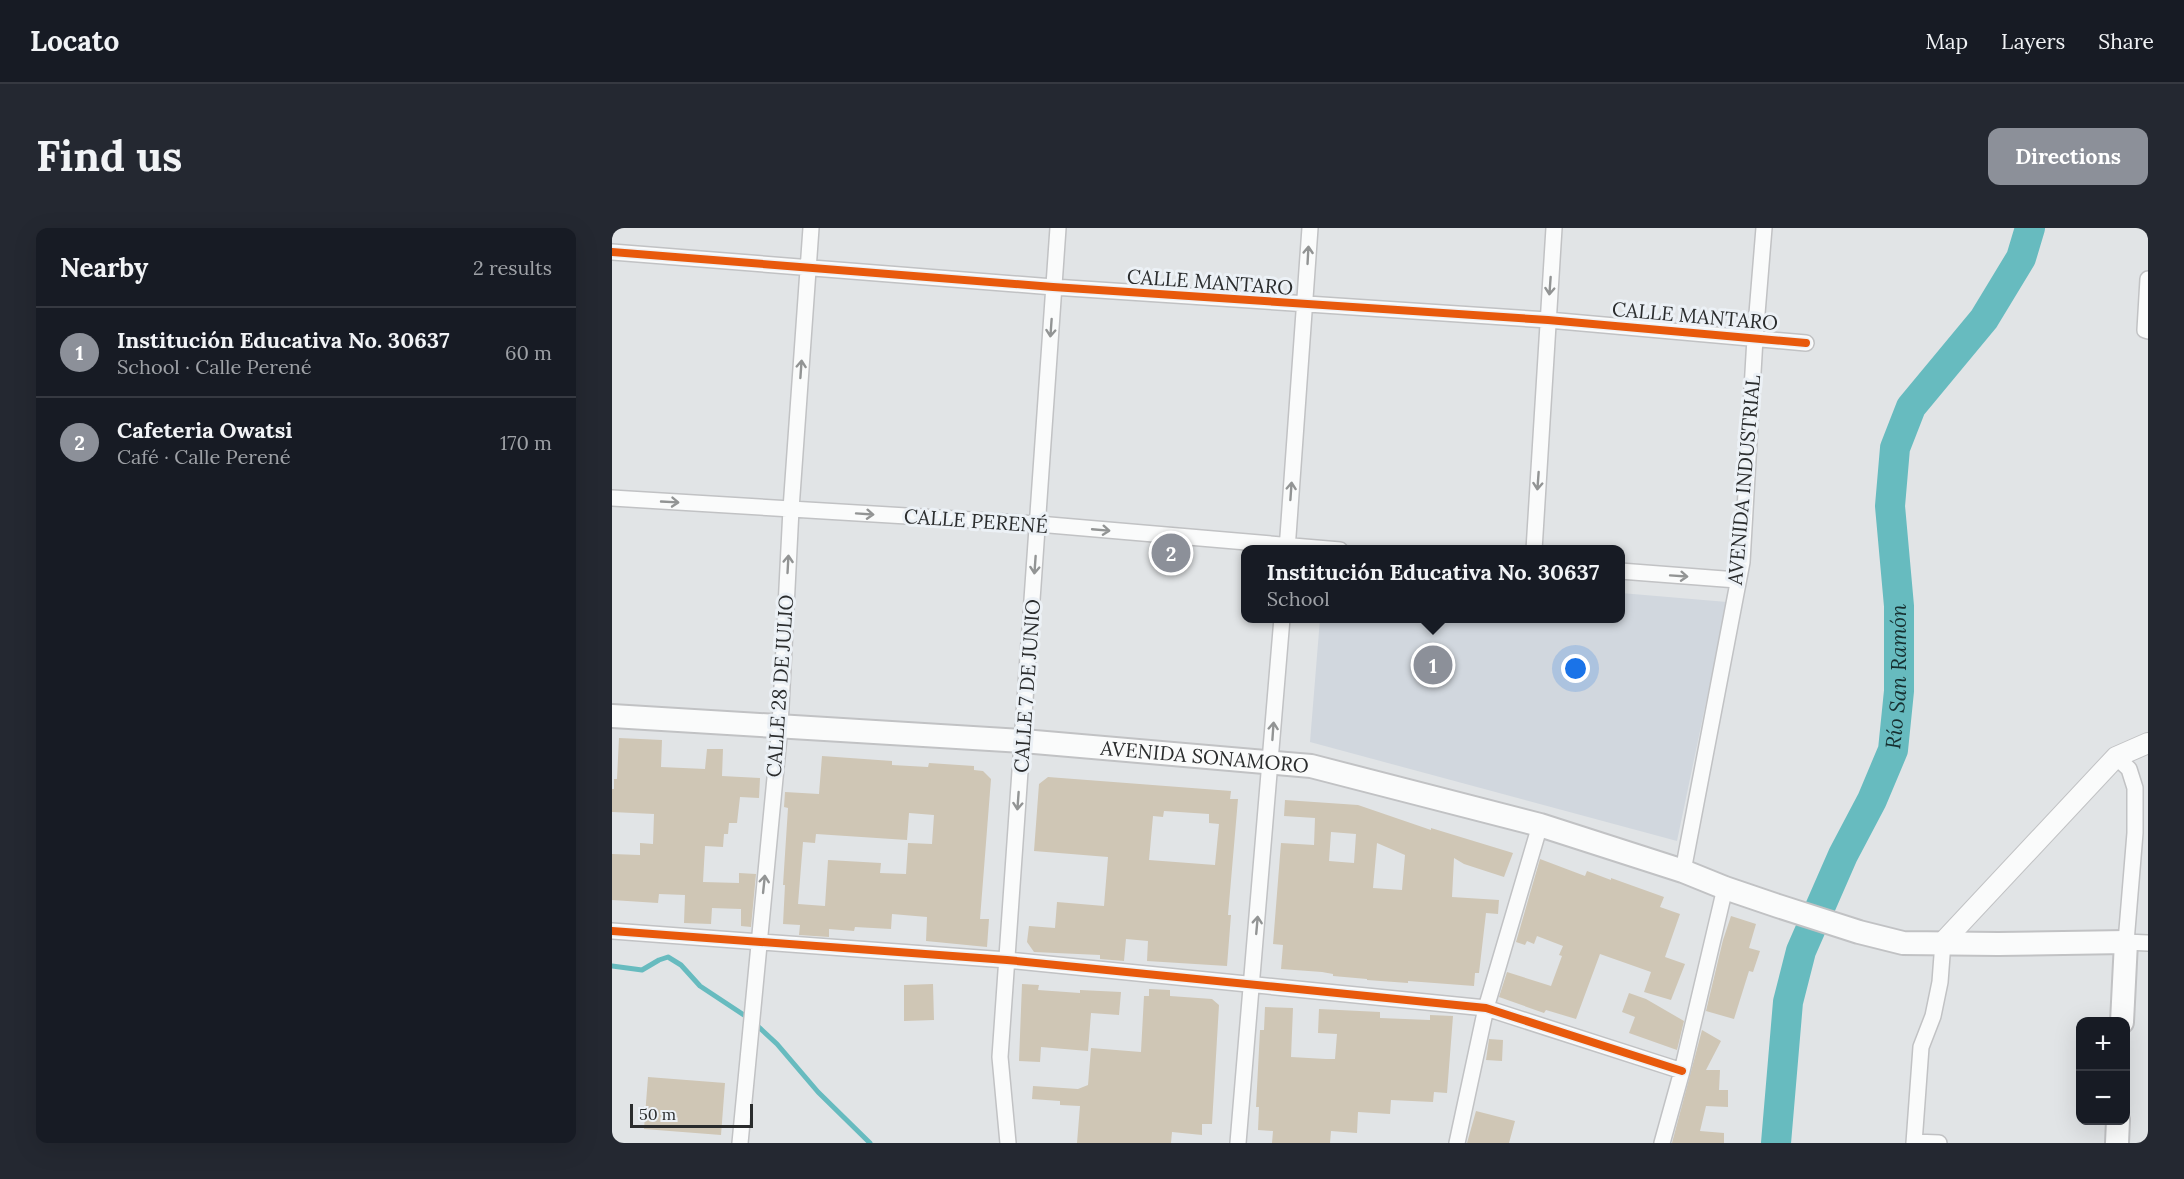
<!DOCTYPE html>
<html lang="en">
<head>
<meta charset="utf-8">
<style>
  body { margin:0; font-family:Lora,serif; background:#242831; color:#f1f3f6 }
  .controls { position:absolute; right:18px; bottom:18px; display:grid; overflow:hidden; border-radius:12px; box-shadow:0 6px 24px #0002 }
  .controls button { width:54px; height:54px; display:grid; place-items:center; padding:0; border:0; border-bottom:2px solid #363941; background:#171b24; color:#f1f3f6; font:30px sans-serif }
  .scale { position:absolute; left:18px; bottom:15px; width:123px; box-sizing:border-box; padding-left:6px; border:3px solid #2a2c2d; border-top:0; font-size:16px; line-height:21px; white-space:nowrap; color:#2a2c2d; -webkit-text-stroke:4px #ecf1f6; paint-order:stroke }
  .you { position:absolute; left:964px; top:441px; width:21px; height:21px; margin:-15px; border:4px solid #fff; border-radius:50%; background:#1a73e8; box-shadow:0 0 0 9px #1a73e833 }
  .badge { display:grid; place-items:center; width:39px; height:39px; border-radius:50%; background:#8c9099; color:#fff; font-size:20px; font-weight:700 }
  .pin { position:absolute; translate:-50% -50%; border:3px solid #fff; box-shadow:0 2px 6px #0006 }
  .popup { position:absolute; left:629px; top:317px; width:384px; height:78px; box-sizing:border-box; display:grid; place-content:center; border-radius:12px; background:#171b24; filter:drop-shadow(0 2px 4px #0005); font-size:20px; white-space:nowrap; color:#9ea1a6 }
  .popup b { font-size:22px; color:#f1f3f6 }
  .popup::after { content:''; position:absolute; left:50%; top:100%; margin-left:-12px; border:12px solid transparent; border-top-color:#171b24 }
  .list { margin:0; padding:0; list-style:none }
  h2 { display:flex; justify-content:space-between; align-items:center; height:78px; margin:0; padding:0 24px; font-size:26px }
  h2 small { font-size:20px; font-weight:400; color:#9ea1a6 }
  .list li { display:grid; grid-template-columns:39px 1fr auto; gap:18px; align-items:center; box-sizing:border-box; height:90px; padding:0 24px; border-top:2px solid #363941 }
  .list b { display:block; font-size:22px; white-space:nowrap }
  .list p { margin:0; font-size:20px; white-space:nowrap; color:#9ea1a6 }
  .list em { font-size:20px; font-style:normal; color:#9ea1a6 }
  .map { position:relative; flex:none; width:1536px; height:915px; overflow:hidden; border-radius:12px }
  header { display:flex; align-items:center; gap:36px; box-sizing:border-box; height:84px; padding:0 30px; background:#171b24; border-bottom:2px solid #363941 }
  header strong { font-size:28px }
  nav { display:flex; gap:33px; margin-inline-start:auto; font-size:21px }
  .intro { display:flex; align-items:center; justify-content:space-between; box-sizing:border-box; height:144px; padding:0 36px }
  h1 { margin:0; font-size:42px }
  .button { padding:15px 27px; border-radius:12px; background:#8c9099; color:#fff; font-size:21px; font-weight:700 }
  main { display:flex; gap:36px; padding:0 36px }
  aside { flex:1; background:#171b24; border-radius:12px; box-shadow:0 6px 24px #0002 }
  .map>svg:first-child { display:block }
  .built { fill:#d1d7de }
  .lines { fill:none; stroke-linecap:round; stroke-linejoin:round }
  .stream { stroke:#67bbbf; stroke-width:5 }
  .river { stroke:#67bbbf; stroke-width:30 }
  .building { fill:#cfc6b5; fill-rule:evenodd }
  .minor-casing { stroke:#c1c2c4; stroke-width:18 }
  .tertiary-casing { stroke:#c1c2c4; stroke-width:22 }
  .secondary-casing { stroke:#c1c2c4; stroke-width:26 }
  .minor { stroke:#fafbfb; stroke-width:15 }
  .tertiary { stroke:#fafbfb; stroke-width:20 }
  .secondary { stroke:#fafbfb; stroke-width:22 }
  .cycleway-casing { stroke:#ecf1f6; stroke-width:11 }
  .cycleway { stroke:#e8590c; stroke-width:8 }
  .oneway { stroke:#929494 }
  .labels { text-anchor:middle; stroke-width:6; stroke-linejoin:round; paint-order:stroke }
  .street-label { font-size:20px; fill:#2a2c2d; stroke:#ecf1f6 }
  .water-label { font-size:21px; font-style:italic; fill:#162f30; stroke:#ecf1f6 }
</style>
</head>
<body>
<header>
<strong>Locato</strong>
<nav><a>Map</a><a>Layers</a><a>Share</a></nav>
</header>
<div class="intro"><h1>Find us</h1><a class="button">Directions</a></div>
<main>
<aside>
<h2>Nearby<small>2 results</small></h2>
<ul class="list">
<li><span class="badge">1</span><div><b>Institución Educativa No. 30637</b><p>School · Calle Perené</p></div><em>60 m</em></li>
<li><span class="badge">2</span><div><b>Cafeteria Owatsi</b><p>Café · Calle Perené</p></div><em>170 m</em></li>
</ul>
</aside>
<div class="map">
<svg width="1536" height="915" viewBox="0 0 1536 915">
  <rect width="100%" height="100%" fill="#e1e4e6"/>
  <path class="built" d="M1009 365 1115 374 1065 613 698 514 708 391 1008 390Z"/>
  <g class="lines">
    <path class="stream" d="M0 738 30 742 47 732 56 729 69 737 88 758 138 791 165 816 206 864 258 915"/>
    <path class="river" id="s1" d="M1164 915 1176 774 1189 723 1231 627 1260 572 1281 522 1287 463V378L1278 278 1283 220 1299 179 1372 91 1409 30 1418 0"/>
  </g>
  <path class="building" d="M7 510 50 512 49 539 93 541 95 521H111L110 548 148 550 147 570 128 569 125 595H117L116 606H112L111 619 93 618 91 654 127 655V645L144 646 139 699 129 698V681L100 680 99 696 72 695 73 667 47 666 46 675 0 672V626L28 627V615L41 616 42 586 0 584V561H2V551H5Z
    M210 528 280 533V537L316 539 317 535 362 538V542L371 543 379 551 368 691H377L375 719 314 713 315 689 280 686 279 701 243 699 242 703 217 701V709L187 707 188 697 171 696 173 657H171L176 580 172 579 173 564 207 566ZM297 585 322 587 320 616 296 615 294 646 268 645 269 635 216 632 213 678 186 676 191 614 203 615 204 606 295 612Z
    M436 549 619 563 618 571H626L616 687H619L615 738 535 733 536 713 514 711 512 733 488 731V727L422 724 415 714 417 698 443 700 445 674 492 678 496 629 422 623 427 556ZM552 583 597 586V595L607 596 603 637 537 632 541 588 551 589Z
    M673 572 746 577 819 602V600L901 625 892 649 852 636 842 630 840 669 887 672 886 686 874 685 867 745H863L862 758 796 753V755L755 752V751L721 748V746L710 744 669 741 671 717 661 716 669 615 702 617 703 590 672 588ZM719 604 744 606 742 635 717 633ZM765 615 793 627 790 662 761 660Z
    M928 631 973 648 975 643 999 652V650L1052 669 1048 679 1068 686 1053 729 1073 736 1059 772 1032 764 1039 744 988 726 964 791 934 782 932 785 887 769 895 744 939 758 950 728 947 727 951 718 925 708 922 716 915 713 913 717 904 714Z
    M1119 688 1144 696 1137 720 1148 723 1141 744 1137 743 1122 791 1094 783 1111 712Z
    M321 756 322 792 292 793V757Z
    M410 756 427 757 426 762 468 765V762L509 764 507 787 479 785 476 823 429 819 428 834 407 833Z
    M537 761 558 762V768L600 771 607 777 600 896H590V907L560 904 559 915H465L468 878 448 877V873L420 871 421 858 466 861 476 857 479 820 529 824 532 768H537Z
    M1017 765 1034 771 1072 793 1065 822 1017 805 1023 789 1010 784Z
    M653 779 681 780 679 829 714 831H723L725 806 706 805 707 781 768 784V790L818 792V787L841 788 835 865 822 864 821 874 779 872 778 886 746 884 745 905 719 903 718 915H660L661 903 646 902 647 879H644L648 802H652Z
    M1090 802 1109 813 1094 842H1108L1107 862H1116V879L1094 878 1088 903 1112 905V915H1060Z
    M877 811 891 812 890 833 874 832Z
    M36 849 113 855 109 907 32 901Z
    M864 883 903 893 897 915H855Z"/>
  <g class="lines">
    <defs>
      <path id="minor" d="M0 24 441 59 936 92 1194 115
        M1536 51 1533 102 1536 103
        M0 270 426 296 728 322
        M675 322 698 0
        M922 322 942 0
        M1008 343 1125 352
        M1504 529 1517 541 1523 560V605L1514 714 1536 715
        M1071 643 1130 334 1143 110 1152 0
        M0 703 395 732 874 780 1070 843
        M1302 914 1327 915
        M128 915 168 498 179 281 199 0
        M396 915 388 829 446 0
        M626 915 670 390
        M845 915 874 780 928 597
        M1050 915 1070 843 1113 660
        M1302 915 1309 819 1321 788 1328 754 1331 714"/>
      <path id="tertiary" d="M1331 714 1504 529 1536 515"/>
      <g id="secondary">
        <path id="s2" d="M0 488 411 513 699 538 928 597 1071 643 1113 660 1166 678 1247 704 1291 715 1386 716 1514 714 1510 794"/>
        <path d="M1505 915 1506 892"/>
      </g>
    </defs>
    <use href="#minor" class="minor-casing"/>
    <use href="#tertiary" class="tertiary-casing"/>
    <use href="#secondary" class="secondary-casing"/>
    <use href="#minor" class="minor"/>
    <use href="#tertiary" class="tertiary"/>
    <use href="#secondary" class="secondary"/>
    <defs>
      <path id="cycleway" d="M0 24 441 59 936 92 1194 115
        M0 703 395 732 874 780 1070 843"/>
    </defs>
    <use href="#cycleway" class="cycleway-casing"/>
    <use href="#cycleway" class="cycleway"/>
  </g>
  <defs><path id="oneway-shaft" d="M-6 0H5M1.5-3L5.5 0L1.5 3" fill="none" stroke-width="1.6" stroke-linecap="round" stroke-linejoin="round" transform="scale(1.5)"/></defs>
  <g class="oneway">
    <use href="#oneway-shaft" transform="translate(696 27) rotate(-87)"/>
    <use href="#oneway-shaft" transform="translate(938 58) rotate(94)"/>
    <use href="#oneway-shaft" transform="translate(439 100) rotate(94)"/>
    <use href="#oneway-shaft" transform="translate(189 141) rotate(-86)"/>
    <use href="#oneway-shaft" transform="translate(926 253) rotate(94)"/>
    <use href="#oneway-shaft" transform="translate(679 263) rotate(-86)"/>
    <use href="#oneway-shaft" transform="translate(58 274) rotate(3)"/>
    <use href="#oneway-shaft" transform="translate(253 286) rotate(4)"/>
    <use href="#oneway-shaft" transform="translate(489 302) rotate(5)"/>
    <use href="#oneway-shaft" transform="translate(176 336) rotate(-87)"/>
    <use href="#oneway-shaft" transform="translate(423 337) rotate(94)"/>
    <use href="#oneway-shaft" transform="translate(1067 348) rotate(4)"/>
    <use href="#oneway-shaft" transform="translate(661 503) rotate(-86)"/>
    <use href="#oneway-shaft" transform="translate(406 573) rotate(94)"/>
    <use href="#oneway-shaft" transform="translate(152 656) rotate(-84)"/>
    <use href="#oneway-shaft" transform="translate(645 697) rotate(-85)"/>
  </g>
  <g class="labels">
    <g class="street-label">
      <text transform="translate(598 54) rotate(4)" y="7">CALLE MANTARO</text>
      <text transform="translate(1083 88) rotate(5)" y="7">CALLE MANTARO</text>
      <text transform="translate(1132 252) rotate(-85)" y="7">AVENIDA INDUSTRIAL</text>
      <text transform="translate(364 293) rotate(4)" y="7">CALLE PERENÉ</text>
      <text transform="translate(168 458) rotate(-86)" y="7">CALLE 28 DE JULIO</text>
      <text transform="translate(415 458) rotate(-86)" y="7">CALLE 7 DE JUNIO</text>
      <text dy="7" stroke="none"><textPath href="#s2" startOffset="594">AVENIDA SONAMORO</textPath></text>
    </g>
    <g class="water-label">
      <text dy="7" stroke="none"><textPath href="#s1" startOffset="489">Río San Ramón</textPath></text>
    </g>
  </g>
</svg>
<div class="controls">
<button>+</button>
<button>−</button>
</div>
<div class="scale">50 m</div>
<div class="you"></div>
<div class="pin badge" style="left:821px;top:437px">1</div>
<div class="popup"><b>Institución Educativa No. 30637</b>School</div>
<div class="pin badge" style="left:559px;top:325px">2</div>
</div>
</main>
</body>
</html>
